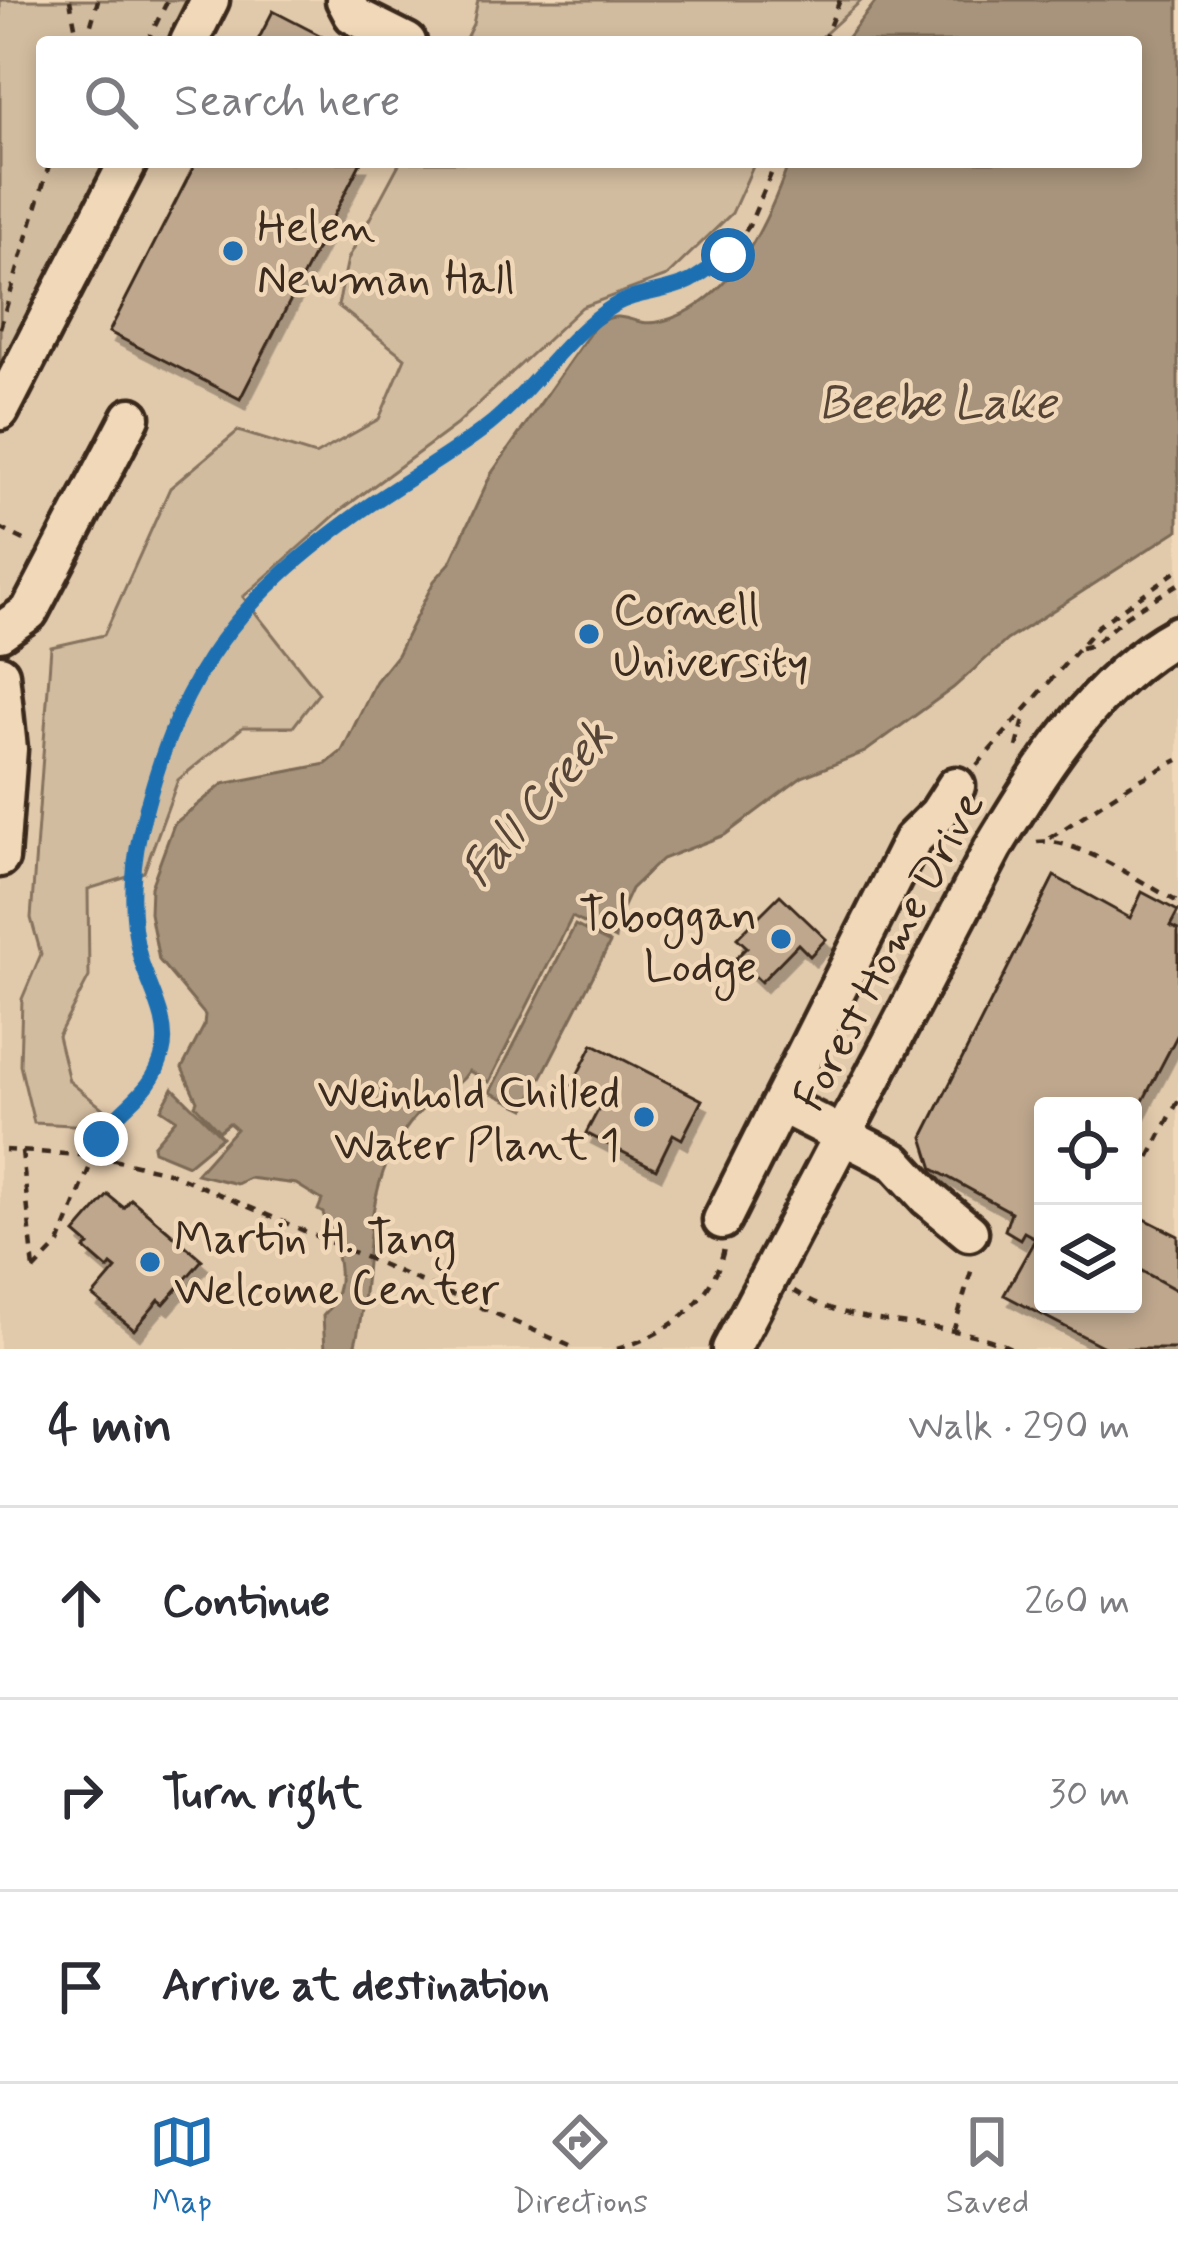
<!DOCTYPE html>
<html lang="en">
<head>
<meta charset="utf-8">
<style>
  body { margin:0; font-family:Mynerve,sans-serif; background:#f7f7f7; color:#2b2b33 }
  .controls { position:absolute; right:36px; bottom:36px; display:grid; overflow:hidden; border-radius:12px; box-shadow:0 6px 18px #0003 }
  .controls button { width:108px; height:108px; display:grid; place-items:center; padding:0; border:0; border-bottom:3px solid #e1e1e2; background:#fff; color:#2b2b33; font:60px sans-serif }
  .stop { position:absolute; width:36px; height:36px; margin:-27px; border:9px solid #1f6fb2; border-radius:50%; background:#fff }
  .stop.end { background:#1f6fb2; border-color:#fff; box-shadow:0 3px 12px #0008 }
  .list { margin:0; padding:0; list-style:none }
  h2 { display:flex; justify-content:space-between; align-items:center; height:156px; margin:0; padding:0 48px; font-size:51px }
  h2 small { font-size:39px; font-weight:400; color:#7c7c81 }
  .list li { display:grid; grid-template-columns:78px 1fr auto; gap:36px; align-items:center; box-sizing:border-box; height:192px; padding:0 48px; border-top:3px solid #e1e1e2 }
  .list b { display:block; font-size:45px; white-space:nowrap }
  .list em { font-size:39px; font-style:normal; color:#7c7c81 }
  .icon { flex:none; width:66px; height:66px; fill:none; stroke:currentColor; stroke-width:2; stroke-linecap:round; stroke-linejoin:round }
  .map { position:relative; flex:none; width:1178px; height:1349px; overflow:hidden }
  .search { position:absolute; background:#fff; box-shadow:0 6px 18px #0003; left:36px; right:36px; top:36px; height:132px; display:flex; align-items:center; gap:30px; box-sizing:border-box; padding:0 42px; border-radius:12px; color:#7c7c81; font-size:45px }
  .sheet { height:732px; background:#fff }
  nav { display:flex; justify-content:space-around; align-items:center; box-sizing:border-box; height:168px; border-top:3px solid #e1e1e2; background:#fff; font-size:33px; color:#7c7c81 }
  nav a { display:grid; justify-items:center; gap:6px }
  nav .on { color:#1f6fb2 }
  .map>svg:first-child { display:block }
  .built { fill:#e1c9ab; fill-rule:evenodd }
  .green { fill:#d2bc9f; stroke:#86735e; stroke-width:3 }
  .water { fill:#a8947c; stroke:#7c6a56; stroke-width:3 }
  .building { fill:#bea78d; stroke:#3b2a1e; stroke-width:3; filter:url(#shadow) }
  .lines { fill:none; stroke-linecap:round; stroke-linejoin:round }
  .minor-casing { stroke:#3b2a1e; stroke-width:45 }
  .path { stroke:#3b2a1e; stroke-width:4.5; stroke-dasharray:9 9; stroke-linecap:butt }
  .minor { stroke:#f0d8b8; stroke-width:36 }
  .route { stroke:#1f6fb2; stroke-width:15 }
  .poi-dot { fill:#1f6fb2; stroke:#f0d8b8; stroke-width:4.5 }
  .labels { text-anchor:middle; stroke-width:9; stroke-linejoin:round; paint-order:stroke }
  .poi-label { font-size:45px; fill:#3b2a1e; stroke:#f0d8b8; text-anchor:start }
  .street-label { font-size:45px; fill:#3b2a1e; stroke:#f0d8b8 }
  .water-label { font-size:48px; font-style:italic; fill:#564436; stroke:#f0d8b8 }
</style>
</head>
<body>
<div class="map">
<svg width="1178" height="1349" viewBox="0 0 1178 1349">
  <defs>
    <filter id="shadow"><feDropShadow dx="5.5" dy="10" stdDeviation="0" flood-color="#0004"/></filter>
  </defs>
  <rect width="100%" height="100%" fill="#f0d8b8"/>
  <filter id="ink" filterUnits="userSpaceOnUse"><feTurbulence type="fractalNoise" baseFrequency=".00833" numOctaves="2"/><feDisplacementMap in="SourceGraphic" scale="24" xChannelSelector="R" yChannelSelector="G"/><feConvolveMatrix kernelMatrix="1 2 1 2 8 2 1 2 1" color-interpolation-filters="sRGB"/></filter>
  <g filter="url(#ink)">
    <path class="built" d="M0 0H1178V1349H0ZM42 42H1136V162H42ZM1043 1106H1133V1304H1043Z"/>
    <path class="green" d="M0 0H210L189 42H42V162H128L0 410Z
      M478 0H862L816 42H464L473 24Z
      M400 162H755L732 213 667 276 582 307 456 425 341 510 243 597 319 693 293 727H243L178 780 144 872 88 889 89 977 58 1036 69 1081 106 1111 91 1126 34 1123 20 1065 22 999 41 954 31 918 51 647 104 635 170 488 238 431 315 455 379 419 405 358 338 306 348 259Z"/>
    <path class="water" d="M877 0H1178V530L1007 640 953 688 865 752 802 777 725 835 662 859 631 889 618 917 615 939 572 917 489 1082 469 1071C458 1089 441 1092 426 1106 411 1119 396 1142 388 1160 363 1216 371 1285 355 1344L359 1349H325L323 1316C352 1284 336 1250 323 1213L318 1210 322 1200 296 1184 249 1178 237 1184 196 1174 236 1129 229 1123 219 1131 195 1105 197 1101 182 1068 204 1026 205 1015 159 960 150 913 151 887 174 824 223 784 326 764 342 751 376 681 397 655 434 581 450 563 491 474 596 324C625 307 630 327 658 322 729 308 768 223 789 162H1136V42H844Z
      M575 925 610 943 525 1109 490 1092Z
      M173 1088 222 1137 188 1165 154 1151 153 1146 176 1119 161 1109Z"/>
    <path class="building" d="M273 11 333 42H257Z
      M196 162H361L240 399 109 332Z
      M1054 876 1130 918 1142 892 1178 911 1170 926 1178 930V1034L1133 1120V1106H1043V1225L1035 1238 1024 1232 1020 1239 1005 1230 1011 1212 933 1169 923 1137Z
      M780 895 826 939 810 956 798 944 761 982 736 958 747 947 737 938Z
      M593 1044 702 1100 682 1139 673 1134 656 1169 586 1133 603 1101 572 1085Z
      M108 1195 124 1208 131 1199 202 1260 164 1304 159 1300 134 1330 93 1296 116 1269 111 1265 108 1269 85 1249 89 1245 75 1233Z
      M1133 1213 1178 1236V1291L1133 1266Z
      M1043 1225V1304H1133V1266L1178 1291V1349H1108L1004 1295Z"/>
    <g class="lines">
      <defs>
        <path id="minor" d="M345 0 353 15 407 42
          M189 42 210 0
          M0 411 128 162
          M0 632 29 612 131 417
          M0 674 8 749 0 858
          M781 1104 895 1162 928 1198 969 1232
          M722 1220 912 840 938 814 956 786
          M731 1349 993 848C1040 770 1095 680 1178 635"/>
      </defs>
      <use href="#minor" class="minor-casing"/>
      <path class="path" d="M70 0 78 42
        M86 42 98 0
        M147 42 168 0
        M823 42 840 0
        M0 328 50 162
        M0 528 32 544
        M1081 648 1093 645 1126 616 1178 584
        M1017 747 1026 712
        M977 765 1098 626 1178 570
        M1050 838 1130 785 1178 760
        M1037 842C1075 836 1143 884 1178 902
        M5 1150 96 1156 168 1172 577 1349
        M22 1151 34 1270
        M1133 1189 1178 1101
        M34 1270 59 1244 104 1131 142 1095 162 1056 165 1033 139 954 132 891 143 819 167 735 197 671 244 609 361 512 493 421 584 325 620 302 691 280 728 255 749 226 776 162
        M794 1291C860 1333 944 1316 1013 1349
        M953 1332 973 1265
        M617 1349C667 1335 713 1302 724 1248"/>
      <use href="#minor" class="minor"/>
    </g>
  </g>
  <g class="lines" filter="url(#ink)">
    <path class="route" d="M101 1139C117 1105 152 1098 163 1052 171 1022 148 986 140 957 128 911 132 858 145 813 183 668 240 598 361 511 403 481 448 457 489 425 534 389 564 337 613 306 636 292 666 293 690 281 703 274 716 263 728 255"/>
  </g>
  <g class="poi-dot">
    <circle cx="233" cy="251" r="12"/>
    <circle cx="589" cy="634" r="12"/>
    <circle cx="781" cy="939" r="12"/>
    <circle cx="644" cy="1117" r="12"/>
    <circle cx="150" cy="1262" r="12"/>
  </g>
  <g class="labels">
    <g class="poi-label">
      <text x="257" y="241">Helen<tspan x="257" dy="52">Newman Hall</tspan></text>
      <text x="613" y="624">Cornell<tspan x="613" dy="52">University</tspan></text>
      <text x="757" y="929" text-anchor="end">Toboggan<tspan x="757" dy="52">Lodge</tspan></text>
      <text x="620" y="1107" text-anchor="end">Weinhold Chilled<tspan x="620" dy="52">Water Plant 1</tspan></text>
      <text x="174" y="1252">Martin H. Tang<tspan x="174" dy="52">Welcome Center</tspan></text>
    </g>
    <g class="street-label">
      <text transform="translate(887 950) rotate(-62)" y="16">Forest Home Drive</text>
    </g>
    <g class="water-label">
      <text x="937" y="418">Beebe Lake</text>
      <text transform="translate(535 802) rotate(-49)" y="17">Fall Creek</text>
    </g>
  </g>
</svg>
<div class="controls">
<button><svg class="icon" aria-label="locate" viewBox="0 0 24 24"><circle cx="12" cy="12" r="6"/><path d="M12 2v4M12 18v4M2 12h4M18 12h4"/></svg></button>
<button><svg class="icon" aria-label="layers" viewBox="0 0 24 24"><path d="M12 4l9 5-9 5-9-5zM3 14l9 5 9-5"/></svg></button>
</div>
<div class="stop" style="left:728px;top:255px"></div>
<div class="stop end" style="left:101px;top:1139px"></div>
<div class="search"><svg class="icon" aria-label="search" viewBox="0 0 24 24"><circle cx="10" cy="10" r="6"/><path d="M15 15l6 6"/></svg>Search here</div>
</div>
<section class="sheet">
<h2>4 min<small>Walk · 290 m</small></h2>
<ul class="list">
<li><svg class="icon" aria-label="ahead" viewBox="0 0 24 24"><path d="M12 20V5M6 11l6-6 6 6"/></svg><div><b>Continue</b></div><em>260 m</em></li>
<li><svg class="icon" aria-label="right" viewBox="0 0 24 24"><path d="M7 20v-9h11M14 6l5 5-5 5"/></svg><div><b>Turn right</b></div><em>30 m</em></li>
<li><svg class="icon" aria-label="arrive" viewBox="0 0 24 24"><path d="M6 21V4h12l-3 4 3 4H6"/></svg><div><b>Arrive at destination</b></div></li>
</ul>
</section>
<nav>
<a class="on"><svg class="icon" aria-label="map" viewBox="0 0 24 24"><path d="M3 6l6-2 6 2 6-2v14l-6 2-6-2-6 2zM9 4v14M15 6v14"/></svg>Map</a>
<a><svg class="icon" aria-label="directions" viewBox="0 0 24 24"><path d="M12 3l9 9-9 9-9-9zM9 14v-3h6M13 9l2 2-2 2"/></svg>Directions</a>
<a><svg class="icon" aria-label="saved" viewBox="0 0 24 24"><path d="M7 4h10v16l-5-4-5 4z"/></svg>Saved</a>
</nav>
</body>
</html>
